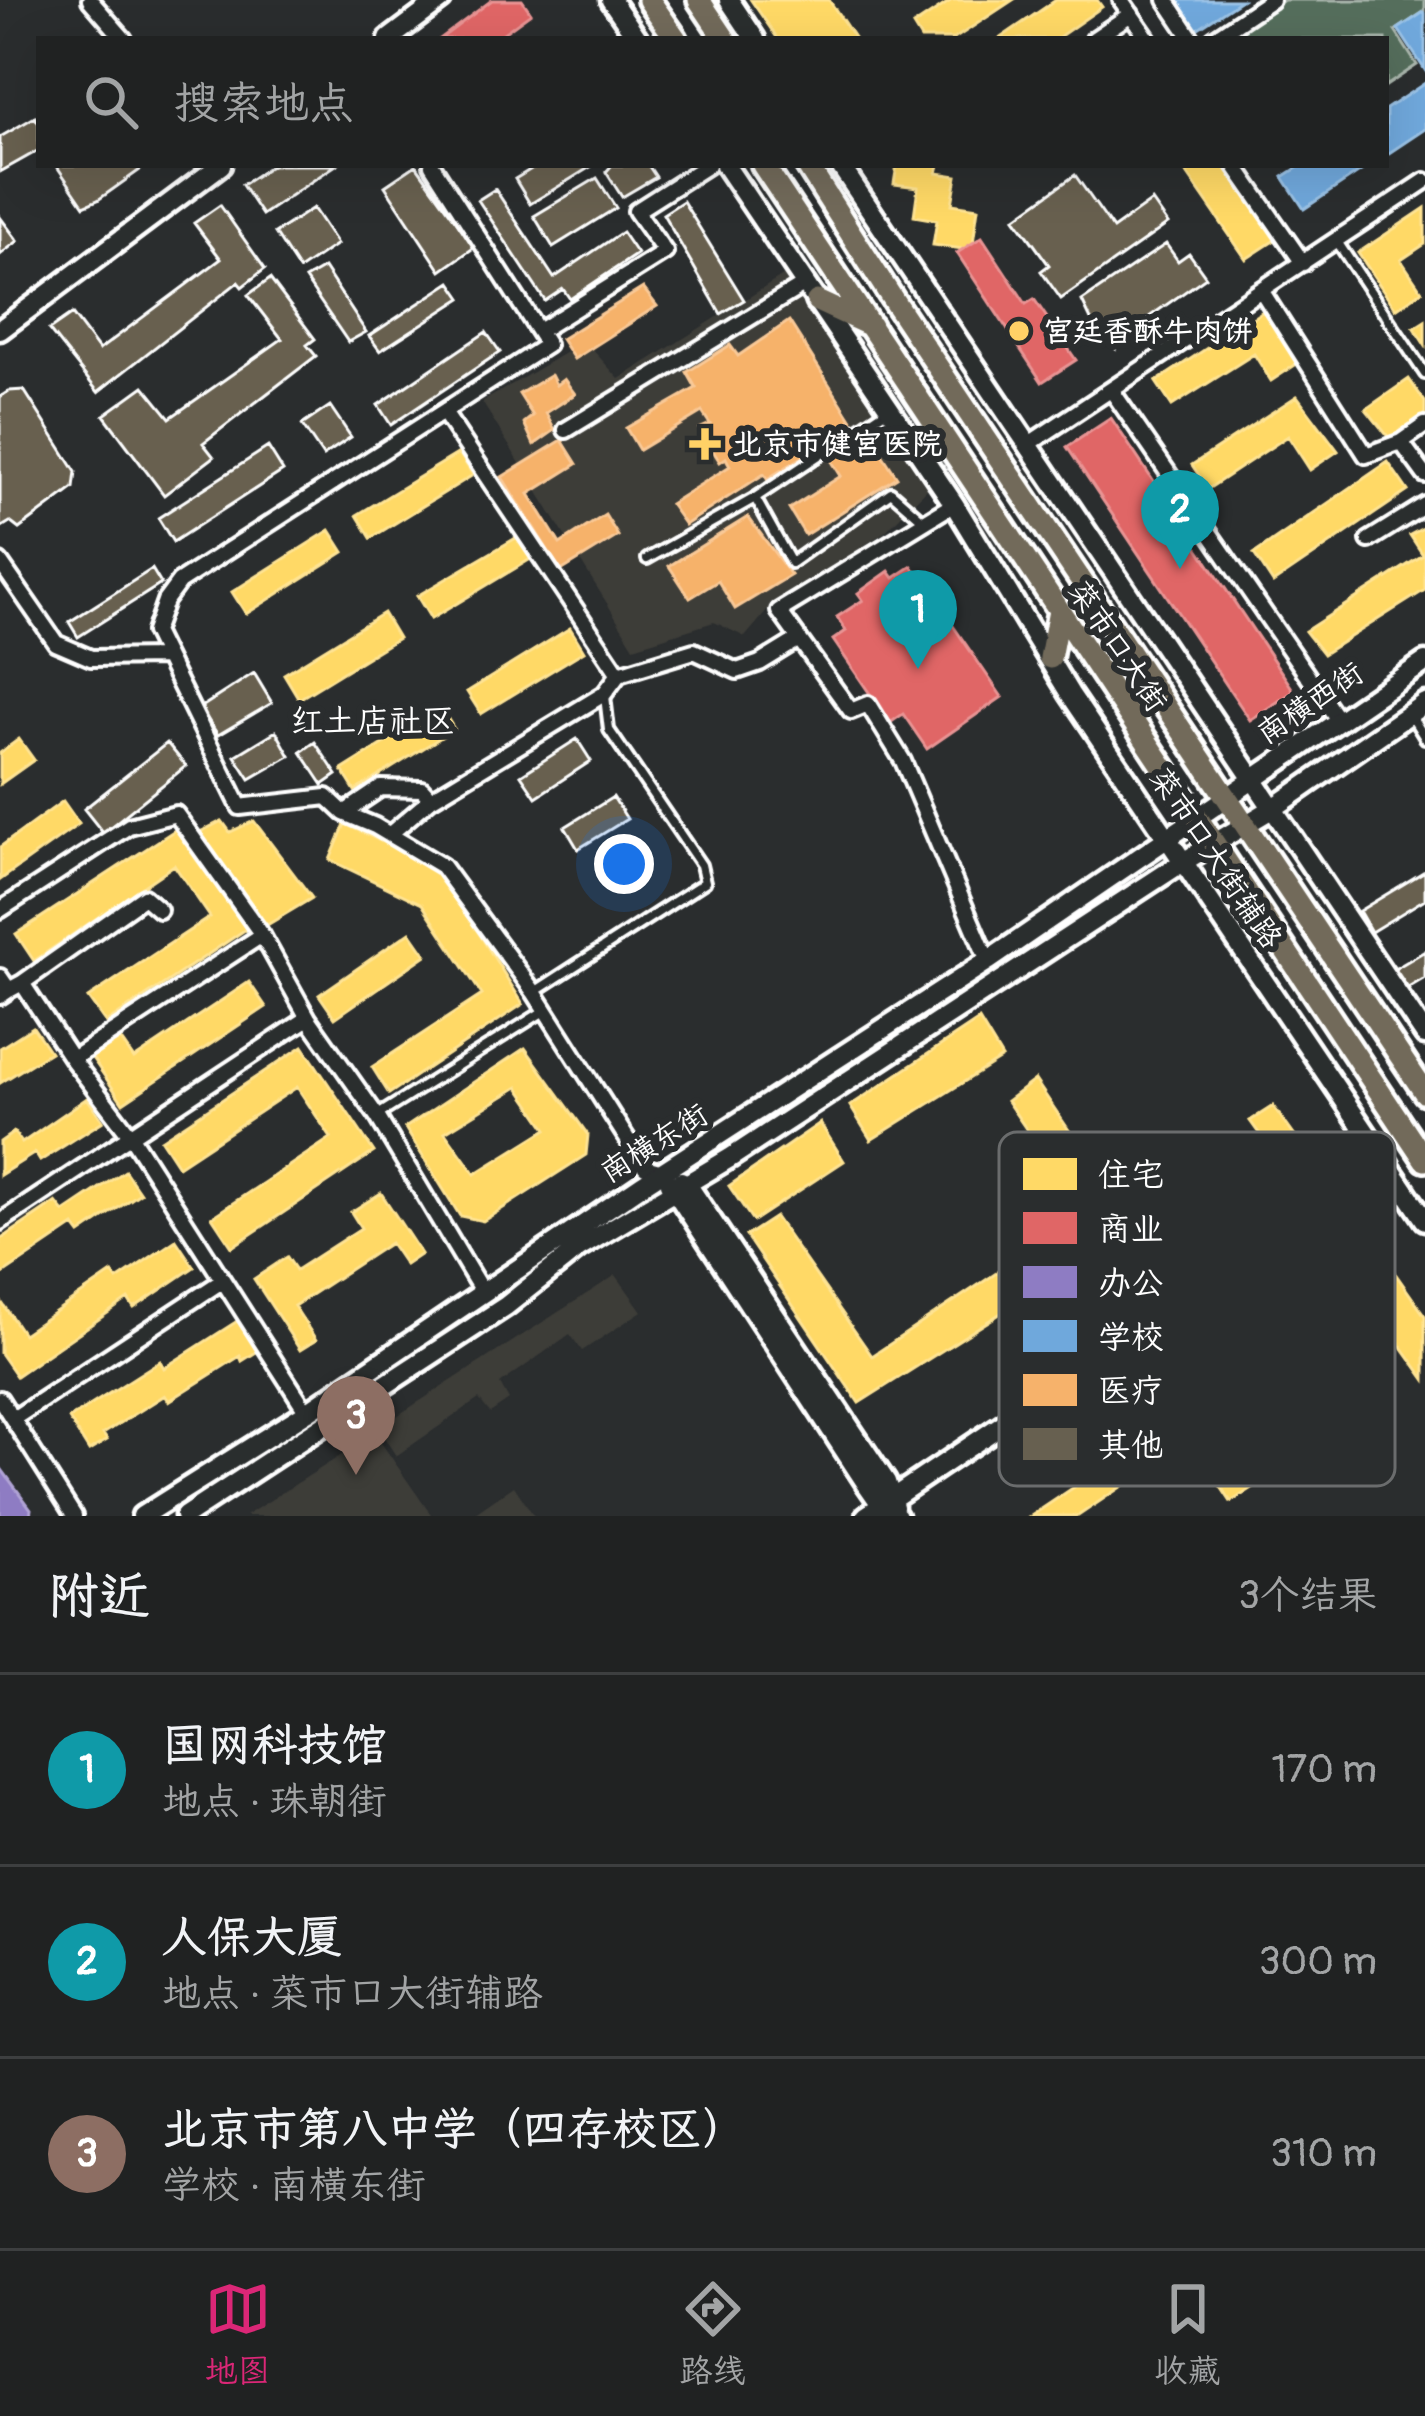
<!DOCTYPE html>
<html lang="zh">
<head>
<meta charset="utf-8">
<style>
  body { margin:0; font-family:Pangolin,"LXGW WenKai TC",sans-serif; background:#282a2a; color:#f1f3f6 }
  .you { position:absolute; left:624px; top:864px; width:42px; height:42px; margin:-30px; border:9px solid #fff; border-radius:50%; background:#1a73e8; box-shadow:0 0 0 18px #1a73e833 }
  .badge { display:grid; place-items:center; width:78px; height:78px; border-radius:50%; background:#db2777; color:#fff; font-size:39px; font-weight:700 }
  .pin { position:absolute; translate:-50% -99px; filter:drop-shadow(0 3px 6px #0008) }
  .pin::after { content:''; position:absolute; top:63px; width:42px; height:36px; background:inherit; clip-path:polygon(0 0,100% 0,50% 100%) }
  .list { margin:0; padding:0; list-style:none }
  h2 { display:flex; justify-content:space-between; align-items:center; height:156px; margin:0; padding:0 48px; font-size:51px }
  h2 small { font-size:39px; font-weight:400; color:#a2a4a5 }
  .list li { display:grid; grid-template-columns:78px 1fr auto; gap:36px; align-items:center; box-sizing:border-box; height:192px; padding:0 48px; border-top:3px solid #3d3f40 }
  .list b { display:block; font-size:45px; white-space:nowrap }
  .list p { margin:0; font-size:39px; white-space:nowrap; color:#a2a4a5 }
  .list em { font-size:39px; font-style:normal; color:#a2a4a5 }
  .icon { flex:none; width:66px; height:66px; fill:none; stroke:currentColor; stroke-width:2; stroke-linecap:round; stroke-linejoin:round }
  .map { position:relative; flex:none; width:1425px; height:1516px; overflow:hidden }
  .search { position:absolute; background:#202222; box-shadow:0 12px 48px #0002; left:36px; right:36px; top:36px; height:132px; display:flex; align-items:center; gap:30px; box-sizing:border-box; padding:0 42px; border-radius:0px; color:#a2a4a5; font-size:45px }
  .sheet { height:732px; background:#202222 }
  nav { display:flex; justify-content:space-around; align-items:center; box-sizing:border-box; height:168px; border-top:3px solid #3d3f40; background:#202222; font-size:33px; color:#a2a4a5 }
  nav a { display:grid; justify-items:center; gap:6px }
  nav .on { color:#db2777 }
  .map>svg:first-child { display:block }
  .built { fill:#3c3c38 }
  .green { fill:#556e5b; stroke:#aab6ad; stroke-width:3 }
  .homes { fill:#ffd966; stroke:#ffe494; stroke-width:3; fill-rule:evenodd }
  .shops { fill:#e06666; stroke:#e99494; stroke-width:3 }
  .offices { fill:#8e7cc3; stroke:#b0a3d5; stroke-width:3 }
  .schools { fill:#6fa8dc; stroke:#9ac2e6; stroke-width:3 }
  .health { fill:#f6b26b; stroke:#f9c997; stroke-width:3 }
  .building { fill:#676050; stroke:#fff; stroke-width:3 }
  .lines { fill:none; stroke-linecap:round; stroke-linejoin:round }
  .lane-casing { stroke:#fff; stroke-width:16 }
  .street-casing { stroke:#fff; stroke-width:22 }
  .secondary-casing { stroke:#fff; stroke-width:27 }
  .primary-casing { stroke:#fff; stroke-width:30 }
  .lane { stroke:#2a2d2e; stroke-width:8 }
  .street { stroke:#2a2d2e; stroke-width:14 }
  .secondary { stroke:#2a2d2e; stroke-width:18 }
  .primary { stroke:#726b5a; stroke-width:21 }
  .poi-dot { fill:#ffd166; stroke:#2a2d2e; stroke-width:4.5 }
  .labels { text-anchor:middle; stroke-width:12; stroke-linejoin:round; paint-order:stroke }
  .poi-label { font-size:30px; font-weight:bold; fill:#fff; stroke:#2a2d2e; text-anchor:start }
  .street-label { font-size:30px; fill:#fff; stroke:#2a2d2e }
  .neighbourhood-label { font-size:33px; fill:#fff; stroke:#2a2d2e }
  .key { fill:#2a2d2e; stroke:#6a6c6d; stroke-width:3 }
  .key-label { font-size:33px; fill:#fff }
</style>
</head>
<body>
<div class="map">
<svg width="1425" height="1516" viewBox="0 0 1425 1516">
  <rect width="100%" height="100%" fill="#2a2d2e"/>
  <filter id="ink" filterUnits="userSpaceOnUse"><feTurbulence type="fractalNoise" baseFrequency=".00833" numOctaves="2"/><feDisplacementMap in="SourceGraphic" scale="24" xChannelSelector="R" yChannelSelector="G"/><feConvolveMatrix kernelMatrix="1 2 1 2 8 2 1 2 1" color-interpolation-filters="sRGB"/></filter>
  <g filter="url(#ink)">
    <path class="built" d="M789 272 930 486 886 531 768 610 745 637 714 622 634 647 482 402 585 341 619 379Z
      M616 1275 642 1311 582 1351 570 1334 500 1384 509 1400 490 1413 479 1399 396 1456 378 1428Z
      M375 1434 432 1516H245Z
      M514 1486 534 1516H471Z"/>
    <path class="green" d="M1284 0H1425V11L1395 31 1417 65 1386 86V39H1225Z"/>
    <path class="homes" d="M751 0H829L855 39H778Z
      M952 0H1013L954 39H921L913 26Z
      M1056 0H1097L1102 7 1056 39H999Z
      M897 165H939L937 173 957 176 952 204 978 208 973 243 963 249 933 245 937 220 914 216 918 187 894 184Z
      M1181 165H1226L1275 240 1246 259Z
      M1425 208V244L1401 260 1422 291 1396 309 1358 253Z
      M1263 311 1298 363 1271 381 1254 354 1172 406 1156 382Z
      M1425 321V345L1414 328Z
      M1409 379 1425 402V416L1390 439 1366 409Z
      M1297 396 1338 451 1310 470 1288 436 1208 489 1192 465Z
      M459 453 473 475 371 538 357 515Z
      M1388 462 1408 491 1273 583 1254 554Z
      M1425 527V590L1323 654 1305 631 1423 555 1410 535Z
      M330 530 344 552 246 614 232 592Z
      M521 535 534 557 431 619 417 596Z
      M383 613 398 638 299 699 284 674Z
      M570 628 584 651 481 714 467 692Z
      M441 708 454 729 355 791 342 770Z
      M19 739 34 760 0 784V753Z
      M63 801 79 824 0 880V847Z
      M222 821 230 832 254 821 312 898 262 928 196 834Z
      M345 824 432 866 457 898 523 1004 389 1094 372 1067 482 995 422 904 330 860Z
      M178 828 246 929 106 1023 88 998 210 917 174 865 34 961 16 934Z
      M410 932 426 955 335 1018 319 995Z
      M249 982 266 1007 123 1103 90 1055 118 1036 134 1059Z
      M979 1020 1002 1058 871 1140 850 1106Z
      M33 1027 50 1052 0 1083V1048Z
      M303 1046 374 1152 232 1247 212 1217 331 1138 297 1087 178 1166 161 1140Z
      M525 1048 588 1135 586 1155 483 1221 460 1216 405 1128ZM518 1087 547 1129 475 1174 445 1132Z
      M1035 1080 1134 1226 1266 1143 1250 1121 1273 1106 1299 1142 1270 1161 1283 1177 1129 1279 1007 1101Z
      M87 1098 103 1121 40 1161 35 1153 0 1175V1142L14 1132 22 1143Z
      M820 1123 844 1161 753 1221 729 1186Z
      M125 1171 140 1193 80 1234 74 1226 0 1276V1240L56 1202 64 1212Z
      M381 1193 421 1254 405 1265 390 1243 294 1306 316 1340 300 1350 254 1279 287 1257 296 1270 361 1228 351 1212Z
      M775 1217 872 1356 1046 1240 1066 1272 859 1403 746 1236Z
      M176 1240 194 1267 134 1308 128 1299 16 1376 0 1353V1300L23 1334 112 1273 117 1280Z
      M1376 1246 1425 1316V1379L1345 1267Z
      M242 1318 261 1349 242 1361 240 1356 169 1401 165 1395 103 1434 107 1440 89 1451 69 1419 160 1361 164 1368Z
      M1201 1402 1257 1485 1231 1502 1190 1440 1078 1516H1031Z"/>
    <path class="shops" d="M492 0H522L531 13 495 39H440Z
      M982 237 1026 304 1034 299 1076 360 1042 382 957 253Z
      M1111 418 1294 691 1250 720 1067 447Z
      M912 566 1002 697 927 749 903 714 890 723 833 640 846 631 837 617 863 600 858 593 889 571 894 578Z"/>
    <path class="offices" d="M0 1467 31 1509 30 1516H0Z"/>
    <path class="schools" d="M1178 0H1241L1197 29Z
      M1424 12 1425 13V70L1398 29Z
      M1425 83V129L1386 155V109Z
      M1302 165H1370L1304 209 1283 177Z"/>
    <path class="health" d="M643 288 657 306 574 359 561 339Z
      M789 321 855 425 767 479 764 474 685 525 670 504 730 466 726 458 720 462 699 429 710 424 702 412 639 450 626 428 696 388 687 372 730 345 738 356Z
      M551 375 556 385 564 379 575 394 546 413 555 430 534 445 524 423 533 416 519 394Z
      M867 431 897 477 805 535 789 509 841 476 828 455Z
      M562 440 577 464 529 494 560 544 605 515 618 536 561 571 502 477Z
      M748 517 791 575 735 609 718 581 690 598 669 566Z"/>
    <path class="building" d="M35 117 39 124V150L0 172V137Z
      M56 165H147L98 200 84 206Z
      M272 165H336L262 215 242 185Z
      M416 165 475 247 441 271 385 186Z
      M538 165H591L592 166 530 204 515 179Z
      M612 165H648L656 177 622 197 606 172Z
      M1075 175 1113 229 1152 201 1168 224 1061 299 1041 271 1049 265 1015 218Z
      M597 178 616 208 553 247 534 216Z
      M495 189 554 278 622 232 637 254 570 299 563 289 545 301 478 200Z
      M683 201 744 300 721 314 663 214Z
      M220 205 265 269 242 287 238 282 98 392 49 330 72 314 99 350 221 259 194 223Z
      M313 208 337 244 299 270 275 233Z
      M0 217 18 241 0 255Z
      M1166 244 1178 261 1189 253 1206 277 1115 341V348L1093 324 1082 301Z
      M324 268 366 332 348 342 305 279Z
      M270 279 315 339 307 345 316 356 203 443 214 457 164 495 104 415 144 386 170 418 282 339 248 295Z
      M451 282 462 298 380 351 369 336Z
      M486 332 500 352 391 425 378 405Z
      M24 390 76 472 74 488 19 529 10 522 0 528V397L9 391Z
      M330 406 351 437 323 456 302 425Z
      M268 447 283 471 173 542 158 518Z
      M152 569 161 584 78 637 69 622Z
      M254 673 272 703 218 735 200 708Z
      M276 731 290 756 250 779 235 756Z
      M577 739 591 761 536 797 521 775Z
      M315 742 337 775 323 785 301 752Z
      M167 743 186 766 103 833 84 809Z
      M613 797 627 819 578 849 565 827Z
      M1425 871V899L1371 932 1359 911Z
      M1425 951V978L1403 991 1391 971Z"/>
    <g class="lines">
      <defs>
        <path id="lane" d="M1336 240 1425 374
          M755 498 791 563 891 492 923 520
          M647 559 755 498 888 409
          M1410 714 1425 738
          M536 991 705 882 701 865 609 730 605 696
          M378 1115 544 1011"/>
        <path id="street" d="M90 0 124 39
          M1121 0 1148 39
          M1166 0 1192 39
          M1094 39 1131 14
          M1213 39 1271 0
          M1235 165 1303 263
          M1261 290 1366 455 1401 442 1425 475
          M539 331 665 252 636 211 708 165
          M1112 391 1338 720
          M445 414 619 674
          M566 430 805 284
          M1401 442 1425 425
          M1029 444 1425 181
          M954 504 779 611 851 711 868 704 903 761 988 961
          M1369 540 1425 505
          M0 562 56 643 91 658 164 657
          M431 799 422 789 381 788 344 813 327 797 240 807 154 632 165 601 179 582 547 345 432 165
          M344 813 375 826 442 866 534 992 645 1167 666 1173
          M390 834 431 799 604 694 619 674 694 651 737 671 760 663 799 639
          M0 910 129 826 176 814 262 935 308 1018 377 1116 483 1293
          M0 977 9 990 0 996
          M22 983 144 897 159 910
          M9 990 22 983 72 1059 130 1135 307 1412
          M72 1059 262 935
          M0 1222 308 1018
          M0 1399 74 1516
          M13 1419 222 1281"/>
        <path id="secondary" d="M611 0 638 39
          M729 0 755 39
          M389 39 441 0
          M725 165 954 504 1070 694 1425 1220
          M840 165 1425 1035
          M0 330 221 165
          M681 1181 687 1184 886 1482 894 1507
          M670 1183 866 1483 882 1506 897 1516
          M142 1516 307 1412 642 1185 988 961 1425 662
          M185 1516 506 1306 579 1248 730 1158 1183 862 1275 807 1425 703
          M866 1516 1389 1165"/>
        <path id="primary" d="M649 0 676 39
          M699 0 725 39
          M763 165 1425 1160
          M807 165 897 306 1425 1093
          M817 301 871 326
          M1050 658 1059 611"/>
      </defs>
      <use href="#lane" class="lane-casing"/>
      <use href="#street" class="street-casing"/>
      <use href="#secondary" class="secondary-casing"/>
      <use href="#primary" class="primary-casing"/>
      <use href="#lane" class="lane"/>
      <use href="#street" class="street"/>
      <use href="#secondary" class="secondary"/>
      <use href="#primary" class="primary"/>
    </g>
  </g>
  <g class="poi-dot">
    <circle cx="1019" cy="331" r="12"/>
    <path d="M699 426h12v12h12v12h-12v12h-12v-12h-12v-12h12z"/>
  </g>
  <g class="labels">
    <g class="poi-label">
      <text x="1043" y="341">宫廷香酥牛肉饼</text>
      <text x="732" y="454">北京市健宫医院</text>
    </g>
    <g class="street-label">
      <text transform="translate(1118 646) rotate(56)" y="10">菜市口大街</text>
      <text transform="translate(1310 703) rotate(-34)" y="10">南横西街</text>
      <text transform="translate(1216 858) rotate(56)" y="10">菜市口大街辅路</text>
      <text transform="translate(654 1143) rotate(-32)" y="10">南横东街</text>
    </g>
    <g class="neighbourhood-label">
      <text x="373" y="732">红土店社区</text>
    </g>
  </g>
  <rect x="999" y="1132" width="396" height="354" rx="18" class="key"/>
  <rect x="1023" y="1158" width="54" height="32" fill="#ffd966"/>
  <rect x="1023" y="1212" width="54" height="32" fill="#e06666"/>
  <rect x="1023" y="1266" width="54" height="32" fill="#8e7cc3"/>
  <rect x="1023" y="1320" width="54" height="32" fill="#6fa8dc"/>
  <rect x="1023" y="1374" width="54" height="32" fill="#f6b26b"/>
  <rect x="1023" y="1428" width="54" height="32" fill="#676050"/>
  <g class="key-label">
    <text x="1098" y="1186">住宅</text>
    <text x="1098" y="1240">商业</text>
    <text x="1098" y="1294">办公</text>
    <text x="1098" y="1348">学校</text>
    <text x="1098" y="1402">医疗</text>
    <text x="1098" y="1456">其他</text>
  </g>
</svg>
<div class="you"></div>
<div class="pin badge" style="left:918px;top:669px;background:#0f9aa8">1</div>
<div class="pin badge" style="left:1180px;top:569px;background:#0f9aa8">2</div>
<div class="pin badge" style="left:356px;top:1475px;background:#8d6e63">3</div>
<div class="search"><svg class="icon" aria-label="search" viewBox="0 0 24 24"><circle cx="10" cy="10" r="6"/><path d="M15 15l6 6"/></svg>搜索地点</div>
</div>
<section class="sheet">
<h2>附近<small>3个结果</small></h2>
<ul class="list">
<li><span class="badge" style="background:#0f9aa8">1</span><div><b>国网科技馆</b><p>地点 · 珠朝街</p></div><em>170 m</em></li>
<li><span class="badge" style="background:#0f9aa8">2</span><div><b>人保大厦</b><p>地点 · 菜市口大街辅路</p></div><em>300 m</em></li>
<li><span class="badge" style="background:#8d6e63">3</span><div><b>北京市第八中学（四存校区）</b><p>学校 · 南横东街</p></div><em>310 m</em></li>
</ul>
</section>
<nav>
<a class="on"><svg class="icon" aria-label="map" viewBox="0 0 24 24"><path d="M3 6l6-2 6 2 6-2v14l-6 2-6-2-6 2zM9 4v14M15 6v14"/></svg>地图</a>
<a><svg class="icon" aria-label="directions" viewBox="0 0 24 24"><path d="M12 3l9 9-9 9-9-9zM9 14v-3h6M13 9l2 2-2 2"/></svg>路线</a>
<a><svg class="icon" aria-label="saved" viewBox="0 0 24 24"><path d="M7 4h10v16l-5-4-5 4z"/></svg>收藏</a>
</nav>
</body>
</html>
